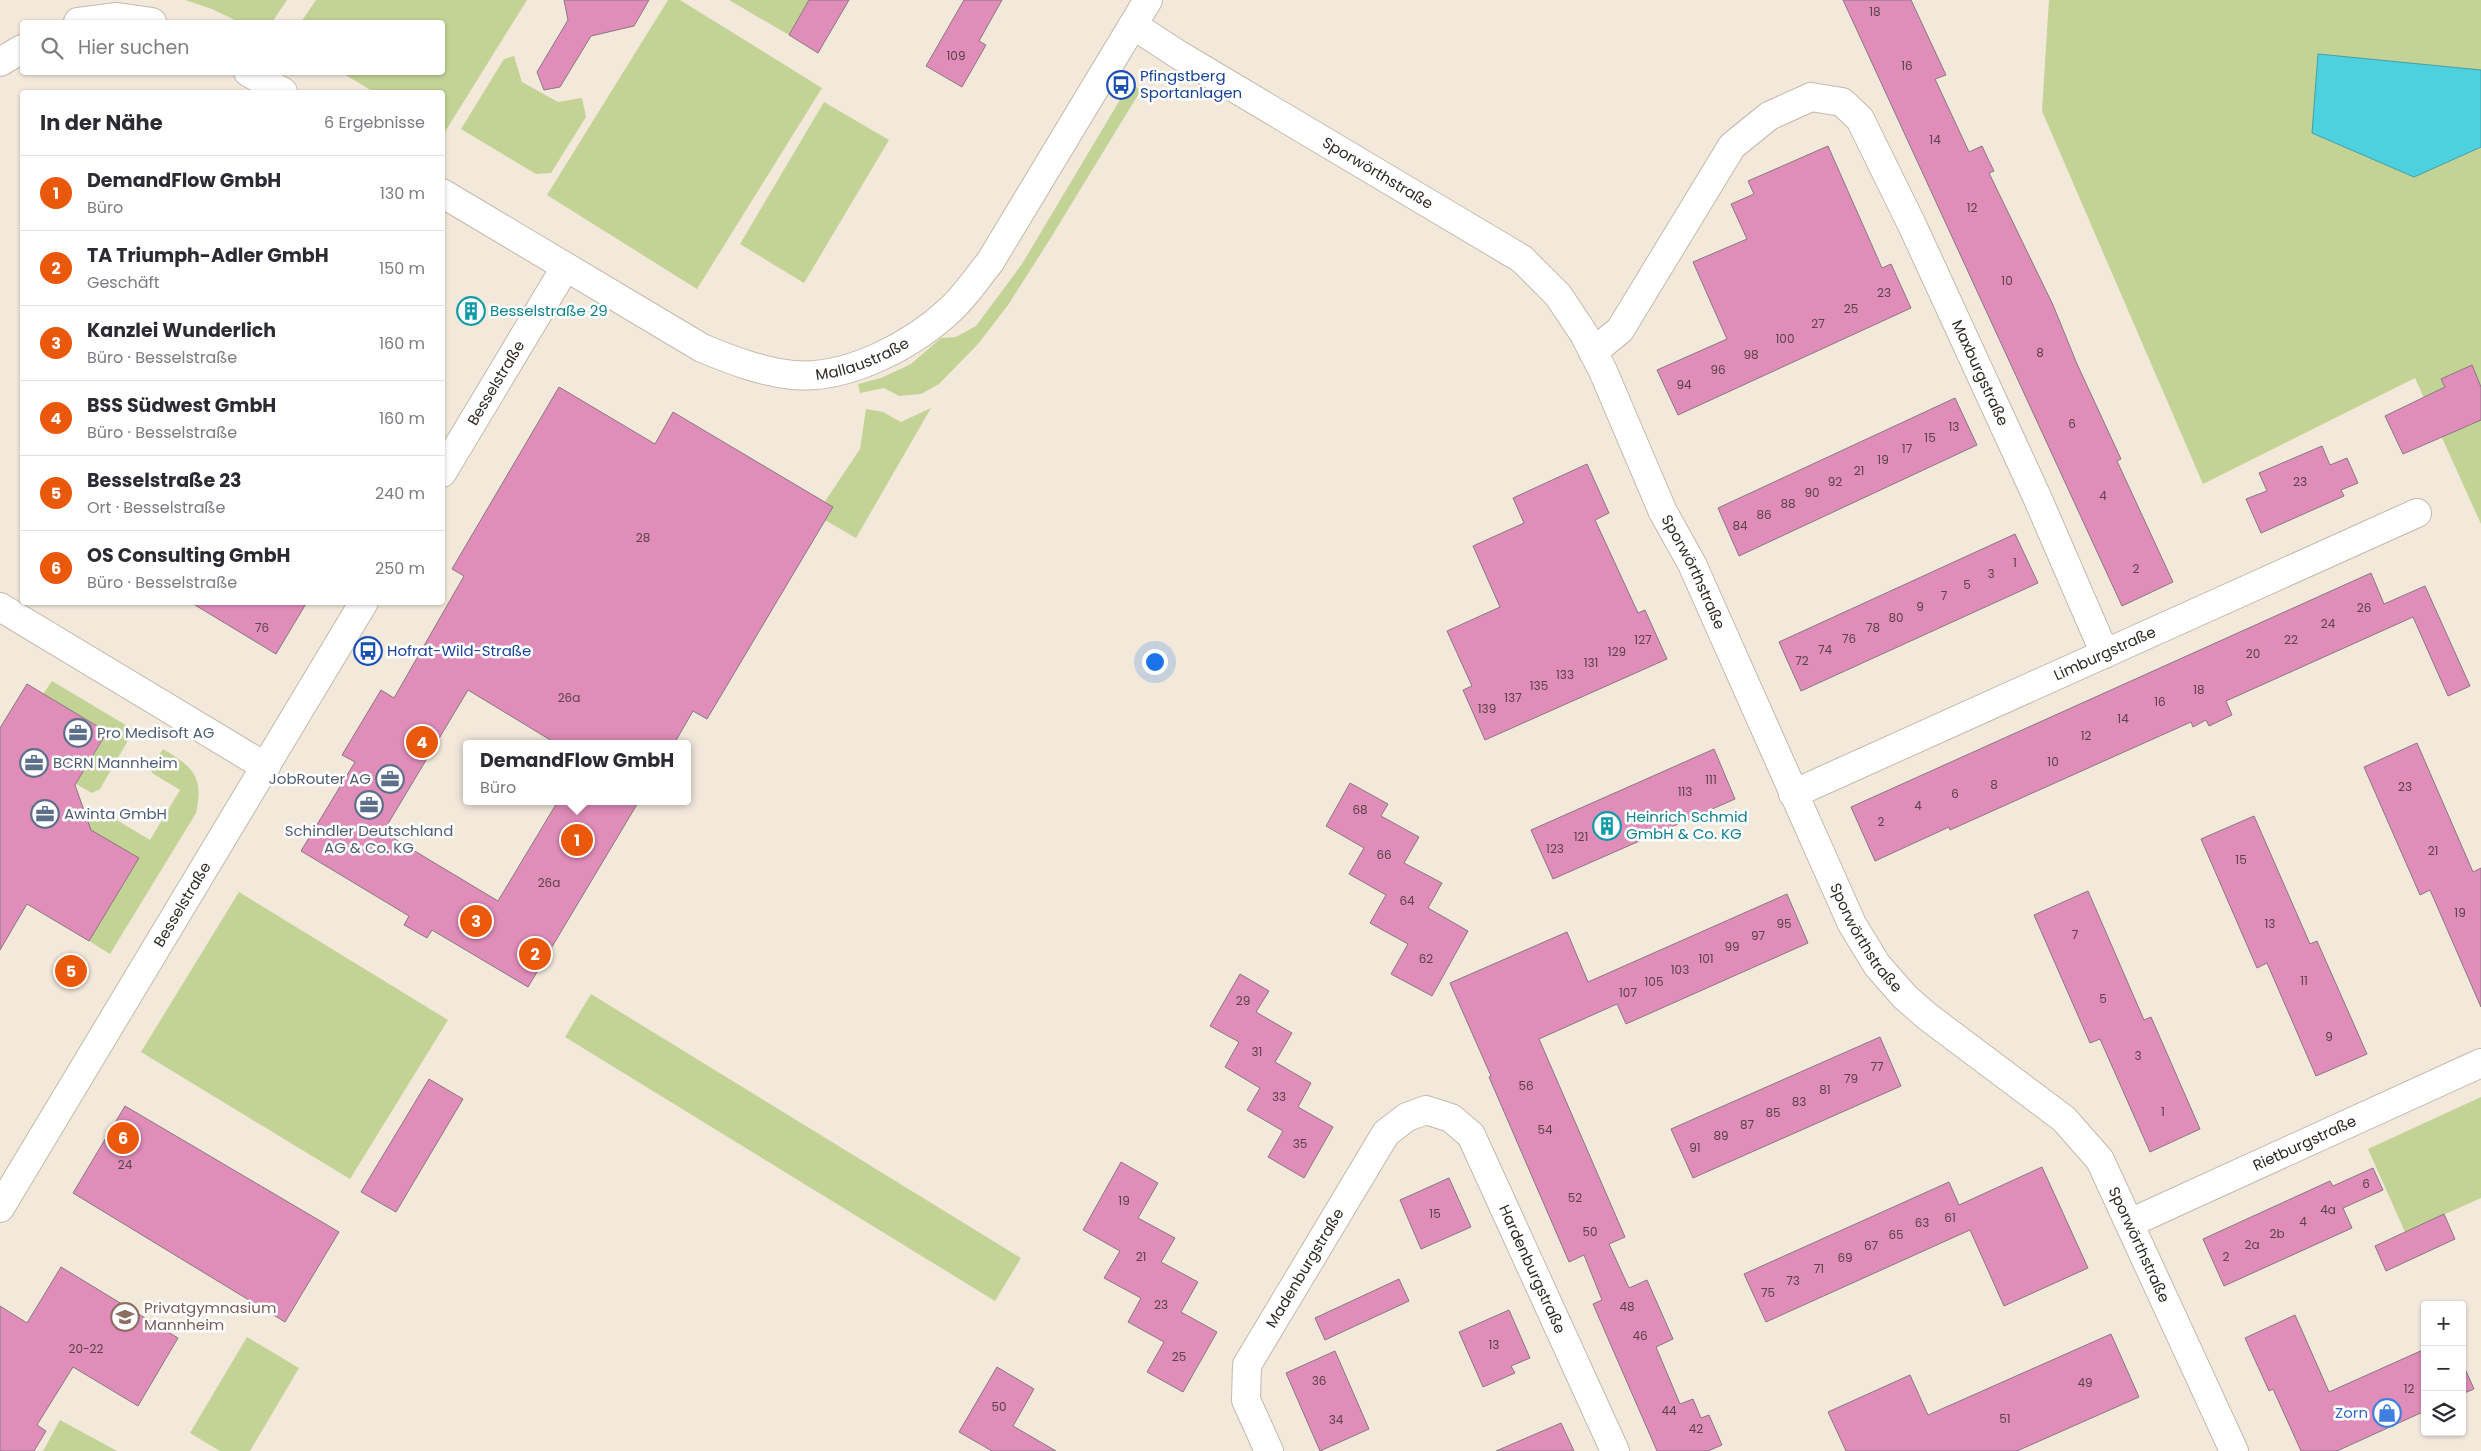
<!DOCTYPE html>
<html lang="de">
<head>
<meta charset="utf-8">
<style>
  body { margin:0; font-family:Poppins,sans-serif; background:#f2f2f3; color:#2b2b33 }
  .controls { position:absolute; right:15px; bottom:15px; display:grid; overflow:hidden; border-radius:5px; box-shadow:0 1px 4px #0004 }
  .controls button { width:45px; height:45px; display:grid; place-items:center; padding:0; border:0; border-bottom:1px solid #e1e1e2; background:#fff; color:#2b2b33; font:25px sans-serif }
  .you { position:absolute; left:1154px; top:661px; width:18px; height:18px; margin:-12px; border:4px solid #fff; border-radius:50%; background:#1a73e8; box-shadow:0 0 0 8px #1a73e833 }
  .badge { display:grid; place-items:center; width:32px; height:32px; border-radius:50%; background:#ea580c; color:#fff; font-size:16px; font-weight:700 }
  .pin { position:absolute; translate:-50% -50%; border:2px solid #fff; box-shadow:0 1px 5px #0006 }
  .popup { position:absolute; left:463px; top:740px; width:228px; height:65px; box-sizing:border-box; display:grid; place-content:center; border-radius:5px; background:#fff; filter:drop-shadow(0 1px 4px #0005); font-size:16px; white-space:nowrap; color:#7c7c81 }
  .popup b { font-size:19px; color:#2b2b33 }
  .popup::after { content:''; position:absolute; left:50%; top:100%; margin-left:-10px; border:10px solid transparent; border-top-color:#fff }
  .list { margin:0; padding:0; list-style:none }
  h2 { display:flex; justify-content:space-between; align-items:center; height:65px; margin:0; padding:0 20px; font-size:21px }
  h2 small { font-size:16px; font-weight:400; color:#7c7c81 }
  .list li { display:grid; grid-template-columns:32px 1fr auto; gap:15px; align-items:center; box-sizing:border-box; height:75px; padding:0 20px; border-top:1px solid #e1e1e2 }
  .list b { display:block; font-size:19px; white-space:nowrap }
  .list p { margin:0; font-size:16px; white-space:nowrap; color:#7c7c81 }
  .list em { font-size:16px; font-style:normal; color:#7c7c81 }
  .icon { flex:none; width:28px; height:28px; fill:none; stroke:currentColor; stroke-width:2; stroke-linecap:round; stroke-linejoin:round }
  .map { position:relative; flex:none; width:2481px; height:1451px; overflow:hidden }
  .search { position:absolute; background:#fff; box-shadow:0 1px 4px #0004; left:20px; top:20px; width:425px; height:55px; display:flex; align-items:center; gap:12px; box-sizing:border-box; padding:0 18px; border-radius:5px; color:#7c7c81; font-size:19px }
  .panel { position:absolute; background:#fff; box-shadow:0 1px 4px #0004; left:20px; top:90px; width:425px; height:515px; border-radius:5px }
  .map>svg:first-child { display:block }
  .green { fill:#c3d295 }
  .water { fill:#4ed1df; stroke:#449fa7 }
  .building { fill:#e08db9; stroke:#887880 }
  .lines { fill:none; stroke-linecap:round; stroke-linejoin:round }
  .minor-casing { stroke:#c3b9ac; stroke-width:30 }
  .minor { stroke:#fff; stroke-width:28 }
  .labels { text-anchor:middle; stroke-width:5; stroke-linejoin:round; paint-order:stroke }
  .number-label { font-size:12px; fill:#5a434a }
  .transit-label { font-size:15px; fill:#164399; stroke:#fff; text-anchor:start }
  .street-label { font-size:15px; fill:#2e2a25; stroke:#fff }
  .culture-label { font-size:15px; fill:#0d838f; stroke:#fff; text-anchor:start }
  .service-label { font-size:15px; fill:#4e5e75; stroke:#fff; text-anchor:start }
  .education-label { font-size:15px; fill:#785e54; stroke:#fff; text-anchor:start }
  .shop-label { font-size:15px; fill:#366cbe; stroke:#fff; text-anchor:end }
</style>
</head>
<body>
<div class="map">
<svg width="2481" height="1451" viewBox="0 0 2481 1451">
  <rect width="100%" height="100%" fill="#f3e9db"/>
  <path class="green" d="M185 0H287L272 22H239L212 9Z
    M316 0H527L443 135 442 92H374L342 73 442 72V22H301Z
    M668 0H680L822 88 697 289 547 195Z
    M729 0H809L789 35Z
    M2049 0H2481V524L2415 378 2203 484 2042 111Z
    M514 56 522 82 558 102 582 98 586 117 551 173 536 174 461 129 504 59Z
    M1130 83 1141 90 1050 239 1008 305 978 344 939 384 921 394 899 396 884 388 860 393 858 384 881 378 911 364 941 338 956 337 976 326 1022 264Z
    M824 102 889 140 804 283 740 244Z
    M931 408 856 538 816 515 860 449 866 409 883 412 901 422Z
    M52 681 134 730 100 789 92 793 76 784 107 732 43 694Z
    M163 749C193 767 204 776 196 813L110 954 89 941 139 858 79 823 84 814 89 816 105 813 150 840 180 790 152 773 151 767Z
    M239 892 448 1020 350 1179 141 1052Z
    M591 994 1021 1258 995 1301 565 1037Z
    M2481 1097V1198L2405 1232 2368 1149Z
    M247 1337 299 1368 250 1451H220L190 1433Z
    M60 1420 117 1451H43Z"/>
  <path class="water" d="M2318 54 2481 70V147L2414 177 2312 133Z"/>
  <path class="building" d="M564 0H649L634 26 591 36 560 87 544 90 537 72 568 20Z
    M809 0H849L818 53 789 35Z
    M964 0H1002L979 41 986 45 962 87 926 66Z
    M1843 0H1911L1946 75 1935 79 1969 152 1982 146 1988 159 1994 171 1989 173 2053 305 2077 364 2121 459 2117 461 2173 582 2122 606Z
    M1828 146 1882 268 1891 264 1911 308 1678 415 1657 370 1727 339 1693 262 1747 239 1731 204 1754 194 1748 181Z
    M2472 365 2481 387V420L2403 454 2385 416 2445 387 2441 379Z
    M559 387 655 444 673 412 833 507 707 719 693 711 674 744H557L468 690 383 832 498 901 558 801H639L528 987 432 930 427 938 404 925 409 916 301 851 355 762 342 755 381 690 394 698 464 576 452 569Z
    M1955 398 1977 445 1739 556 1718 508Z
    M2322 446 2330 465 2347 458 2358 483 2341 490 2344 496 2261 533 2246 499 2267 491 2259 473Z
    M1587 464 1609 513 1595 520 1638 613 1645 610 1667 659 1485 740 1463 690 1472 686 1447 631 1500 607 1473 546 1524 523 1513 498Z
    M2015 534 2038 583 1801 691 1779 642Z
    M2371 573 2384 604 2425 586 2470 686 2448 696 2413 617 2226 701 2232 715 2209 726 2206 720 2193 727 2191 722 1950 830 1949 827 1875 861 1851 807Z
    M190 602H307L276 654Z
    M27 684 107 732 75 785 91 830 139 858 89 941 27 904 0 950V728Z
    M2417 743 2473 872 2481 868V1007L2430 890 2420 895 2364 767Z
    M1714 749 1735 799 1553 879 1531 830Z
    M1350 783 1388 804 1381 816 1419 837 1404 863 1442 883 1428 908 1468 931 1432 996 1391 974 1408 944 1370 923 1386 895 1349 874 1364 848 1326 826Z
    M2254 816 2310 944 2317 941 2367 1054 2316 1076 2267 963 2257 968 2201 839Z
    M2088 891 2144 1020 2151 1017 2200 1129 2150 1152 2100 1039 2090 1043 2034 915Z
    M1787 894 1808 943 1626 1024 1617 1004 1539 1039 1625 1237 1609 1244 1629 1288 1647 1280 1673 1339 1656 1347 1680 1404 1693 1399 1701 1418 1709 1415 1722 1445 1708 1451H1657L1593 1304 1602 1300 1584 1255 1569 1262 1489 1077 1491 1076 1450 983 1567 932 1588 982Z
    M1240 974 1269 991 1256 1012 1292 1033 1275 1062 1311 1083 1298 1107 1333 1127 1304 1178 1268 1157 1283 1131 1247 1110 1260 1088 1225 1067 1239 1042 1210 1026Z
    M1880 1037 1901 1086 1693 1178 1671 1129Z
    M429 1079 463 1099 396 1212 361 1192Z
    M125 1106 339 1232 285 1322 73 1193Z
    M1121 1162 1158 1183 1138 1218 1175 1238 1161 1262 1198 1282 1181 1312 1217 1332 1183 1392 1147 1372 1164 1342 1128 1322 1141 1298 1104 1278 1120 1251 1083 1230Z
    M2042 1167 2088 1268 2004 1306 1970 1230 1766 1322 1744 1274 1949 1182 1959 1205Z
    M2373 1168 2383 1190 2343 1208 2352 1228 2224 1286 2203 1239 2330 1181 2333 1186Z
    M1449 1178 1471 1227 1421 1249 1400 1200Z
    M2444 1214 2455 1239 2386 1271 2375 1246Z
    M61 1267 178 1338 138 1406 73 1367 37 1425 46 1431 34 1451H0V1306L27 1323Z
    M1399 1279 1409 1301 1325 1340 1315 1318Z
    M1509 1310 1530 1358 1511 1366 1515 1373 1483 1387 1459 1332Z
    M2295 1315 2329 1392 2425 1349V1411L2337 1451H2301L2273 1389 2269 1391 2245 1338Z
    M2111 1334 2139 1397 2017 1451H1846L1828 1412 1910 1375 1928 1415Z
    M1335 1351 1369 1429 1320 1451 1286 1373Z
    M2462 1362 2474 1389 2462 1394Z
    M997 1367 1034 1389 1013 1426 1056 1451H992L959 1432Z
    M1561 1423 1574 1451H1496Z"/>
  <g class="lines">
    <defs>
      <g id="minor">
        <path d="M78 22 117 17 152 22"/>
        <path id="s1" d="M1133 25 1179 55 1522 259 1558 295 1584 334 1603 371 1663 512 1692 564 1852 924 1877 965 1905 997 1928 1017 2064 1119 2100 1160 2234 1451"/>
        <path d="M0 62 22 49"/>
        <path d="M248 72 283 92"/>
        <path id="s2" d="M442 193 702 348C731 360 762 372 793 375 847 380 913 345 951 309 966 295 977 278 990 262L1148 0"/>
        <path id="s3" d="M1593 352 1620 330 1732 146 1769 116 1811 97 1842 102 1860 119 1913 227 2037 497 2105 654"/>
        <path id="s4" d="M442 473 565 268"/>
        <path d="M0 607 266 767"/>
        <path id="s5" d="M1793 794 2417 513"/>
        <path id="s6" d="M0 1208 364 602"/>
        <path id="s7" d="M2130 1223 2481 1063"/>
        <path id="s8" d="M1269 1451 1246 1400 1247 1365 1386 1133 1407 1117 1426 1110 1451 1118 1471 1135 1615 1451"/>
      </g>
    </defs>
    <use href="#minor" class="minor-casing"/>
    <use href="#minor" class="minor"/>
  </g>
  <defs>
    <symbol id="bus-ring" viewBox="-11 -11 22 22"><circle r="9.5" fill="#fff" stroke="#1a4fb4" stroke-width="1.5"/><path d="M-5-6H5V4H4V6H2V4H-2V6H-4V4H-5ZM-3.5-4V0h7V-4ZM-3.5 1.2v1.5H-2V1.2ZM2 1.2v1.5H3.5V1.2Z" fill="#1a4fb4"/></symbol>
    <symbol id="building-ring" viewBox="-11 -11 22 22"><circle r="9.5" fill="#fff" stroke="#0f9aa8" stroke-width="1.5"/><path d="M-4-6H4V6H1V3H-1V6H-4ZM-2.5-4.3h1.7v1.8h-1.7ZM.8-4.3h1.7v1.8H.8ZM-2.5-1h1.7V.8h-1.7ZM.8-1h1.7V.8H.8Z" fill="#0f9aa8"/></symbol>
    <symbol id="office-ring" viewBox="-11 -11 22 22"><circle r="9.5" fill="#fff" stroke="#5c6f8a" stroke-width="1.5"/><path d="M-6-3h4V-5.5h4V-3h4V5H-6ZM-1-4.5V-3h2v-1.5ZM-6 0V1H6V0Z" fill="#5c6f8a"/></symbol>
    <symbol id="school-ring" viewBox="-11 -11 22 22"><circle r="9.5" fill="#fff" stroke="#8d6e63" stroke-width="1.5"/><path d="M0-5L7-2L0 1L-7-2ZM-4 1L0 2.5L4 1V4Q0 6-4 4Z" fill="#8d6e63"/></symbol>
    <symbol id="shop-ring" viewBox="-11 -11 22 22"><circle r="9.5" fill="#fff" stroke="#3f7fe0" stroke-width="1.5"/><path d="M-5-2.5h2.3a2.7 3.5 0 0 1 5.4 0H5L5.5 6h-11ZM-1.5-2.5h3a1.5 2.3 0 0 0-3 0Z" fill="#3f7fe0"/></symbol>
  </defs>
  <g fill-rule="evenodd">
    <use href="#bus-ring" x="1105" y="69" width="32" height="32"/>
    <use href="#building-ring" x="455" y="295" width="32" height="32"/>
    <use href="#bus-ring" x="352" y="635" width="32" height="32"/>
    <use href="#office-ring" x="62" y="717" width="32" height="32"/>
    <use href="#office-ring" x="18" y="747" width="32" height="32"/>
    <use href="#office-ring" x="374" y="763" width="32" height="32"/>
    <use href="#office-ring" x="353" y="789" width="32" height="32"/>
    <use href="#office-ring" x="29" y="798" width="32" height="32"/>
    <use href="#building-ring" x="1591" y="810" width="32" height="32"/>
    <use href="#school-ring" x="109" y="1301" width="32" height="32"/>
    <use href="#shop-ring" x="2371" y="1397" width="32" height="32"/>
  </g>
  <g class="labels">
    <g class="number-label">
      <text x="1875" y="16">18</text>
      <text x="956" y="60">109</text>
      <text x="1907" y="70">16</text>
      <text x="1935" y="144">14</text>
      <text x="1972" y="212">12</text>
      <text x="2007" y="285">10</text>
      <text x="1884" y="297">23</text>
      <text x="1851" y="313">25</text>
      <text x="1818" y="328">27</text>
      <text x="1785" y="343">100</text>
      <text x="2040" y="357">8</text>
      <text x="1751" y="359">98</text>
      <text x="1718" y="374">96</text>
      <text x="1684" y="389">94</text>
      <text x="2072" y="428">6</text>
      <text x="1954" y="431">13</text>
      <text x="1930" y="442">15</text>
      <text x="1907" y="453">17</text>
      <text x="1883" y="464">19</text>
      <text x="1859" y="475">21</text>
      <text x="1835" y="486">92</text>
      <text x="2300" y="486">23</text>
      <text x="1812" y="497">90</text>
      <text x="2103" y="500">4</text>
      <text x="1788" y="508">88</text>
      <text x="1764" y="519">86</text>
      <text x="1740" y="530">84</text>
      <text x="643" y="542">28</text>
      <text x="2015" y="567">1</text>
      <text x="2136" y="573">2</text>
      <text x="1991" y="578">3</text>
      <text x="1967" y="589">5</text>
      <text x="1944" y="600">7</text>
      <text x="1920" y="611">9</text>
      <text x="2364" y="612">26</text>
      <text x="1896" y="622">80</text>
      <text x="2328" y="628">24</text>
      <text x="262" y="632">76</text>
      <text x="1873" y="632">78</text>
      <text x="1849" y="643">76</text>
      <text x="1643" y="644">127</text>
      <text x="2291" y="644">22</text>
      <text x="1825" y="654">74</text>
      <text x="1617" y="656">129</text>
      <text x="2253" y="658">20</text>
      <text x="1802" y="665">72</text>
      <text x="1591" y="667">131</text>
      <text x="1565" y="679">133</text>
      <text x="1539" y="690">135</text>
      <text x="2199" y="694">18</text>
      <text x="569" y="702">26a</text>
      <text x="1513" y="702">137</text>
      <text x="2160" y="706">16</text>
      <text x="1487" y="713">139</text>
      <text x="2123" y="723">14</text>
      <text x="2086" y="740">12</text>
      <text x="2053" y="766">10</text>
      <text x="1711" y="784">111</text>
      <text x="1994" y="789">8</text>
      <text x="2405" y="791">23</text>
      <text x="1685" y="796">113</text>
      <text x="1955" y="798">6</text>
      <text x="1918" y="810">4</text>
      <text x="1360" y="814">68</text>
      <text x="1881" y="826">2</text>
      <text x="1581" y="841">121</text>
      <text x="1555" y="853">123</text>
      <text x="2433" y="855">21</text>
      <text x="1384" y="859">66</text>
      <text x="2241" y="864">15</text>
      <text x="549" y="887">26a</text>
      <text x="1407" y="905">64</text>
      <text x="2460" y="917">19</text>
      <text x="1784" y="928">95</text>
      <text x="2270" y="928">13</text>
      <text x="2075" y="939">7</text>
      <text x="1758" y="940">97</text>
      <text x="1732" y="951">99</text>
      <text x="1426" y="963">62</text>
      <text x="1706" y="963">101</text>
      <text x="1680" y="974">103</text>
      <text x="2304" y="985">11</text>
      <text x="1654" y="986">105</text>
      <text x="1628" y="997">107</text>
      <text x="2103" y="1003">5</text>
      <text x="1243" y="1005">29</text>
      <text x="2329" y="1041">9</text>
      <text x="1257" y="1056">31</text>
      <text x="2138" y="1060">3</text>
      <text x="1877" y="1071">77</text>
      <text x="1851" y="1083">79</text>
      <text x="1526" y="1090">56</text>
      <text x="1825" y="1094">81</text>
      <text x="1279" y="1101">33</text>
      <text x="1799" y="1106">83</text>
      <text x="2163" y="1116">1</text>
      <text x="1773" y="1117">85</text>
      <text x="1747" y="1129">87</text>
      <text x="1545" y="1134">54</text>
      <text x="1721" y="1140">89</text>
      <text x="1300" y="1148">35</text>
      <text x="1695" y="1152">91</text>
      <text x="125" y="1169">24</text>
      <text x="2366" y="1188">6</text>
      <text x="1575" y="1202">52</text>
      <text x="1124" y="1205">19</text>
      <text x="2328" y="1214">4a</text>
      <text x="1435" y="1218">15</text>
      <text x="1950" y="1222">61</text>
      <text x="2303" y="1226">4</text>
      <text x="1922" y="1227">63</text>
      <text x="1590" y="1236">50</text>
      <text x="2277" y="1238">2b</text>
      <text x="1896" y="1239">65</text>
      <text x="2252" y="1249">2a</text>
      <text x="1871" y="1250">67</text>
      <text x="1141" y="1261">21</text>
      <text x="2226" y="1261">2</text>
      <text x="1845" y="1262">69</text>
      <text x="1819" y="1273">71</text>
      <text x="1793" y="1285">73</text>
      <text x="1768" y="1297">75</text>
      <text x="1161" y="1309">23</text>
      <text x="1627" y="1311">48</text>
      <text x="1640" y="1340">46</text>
      <text x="1494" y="1349">13</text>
      <text x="86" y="1353">20-22</text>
      <text x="1179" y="1361">25</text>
      <text x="1319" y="1385">36</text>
      <text x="2085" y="1387">49</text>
      <text x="2409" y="1393">12</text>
      <text x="999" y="1411">50</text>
      <text x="1669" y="1415">44</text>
      <text x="2005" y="1423">51</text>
      <text x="1336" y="1424">34</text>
      <text x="1696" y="1433">42</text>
    </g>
    <g class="transit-label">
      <text x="1140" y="81">Pfingstberg<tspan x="1140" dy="17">Sportanlagen</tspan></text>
      <text x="387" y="656">Hofrat-Wild-Straße</text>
    </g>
    <g class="street-label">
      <text dy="5" stroke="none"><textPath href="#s1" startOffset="286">Sporwörthstraße</textPath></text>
      <text dy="5" stroke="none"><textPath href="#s2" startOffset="470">Mallaustraße</textPath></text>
      <text dy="5" stroke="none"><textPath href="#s3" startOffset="681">Maxburgstraße</textPath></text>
      <text dy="5" stroke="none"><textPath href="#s4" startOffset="105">Besselstraße</textPath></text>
      <text dy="5" stroke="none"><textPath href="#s1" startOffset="814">Sporwörthstraße</textPath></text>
      <text dy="5" stroke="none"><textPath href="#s5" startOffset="342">Limburgstraße</textPath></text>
      <text dy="5" stroke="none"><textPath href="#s6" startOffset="354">Besselstraße</textPath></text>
      <text dy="5" stroke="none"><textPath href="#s1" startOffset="1219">Sporwörthstraße</textPath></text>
      <text dy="5" stroke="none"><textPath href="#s7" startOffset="192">Rietburgstraße</textPath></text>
      <text dy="5" stroke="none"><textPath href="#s1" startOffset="1639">Sporwörthstraße</textPath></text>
      <text dy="5" stroke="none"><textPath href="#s8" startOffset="204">Madenburgstraße</textPath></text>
      <text dy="5" stroke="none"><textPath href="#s8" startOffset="608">Hardenburgstraße</textPath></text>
    </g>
    <g class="culture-label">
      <text x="490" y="316">Besselstraße 29</text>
      <text x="1626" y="822">Heinrich Schmid<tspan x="1626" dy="17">GmbH &amp; Co. KG</tspan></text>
    </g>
    <g class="service-label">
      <text x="97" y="738">Pro Medisoft AG</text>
      <text x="53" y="768">BCRN Mannheim</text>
      <text x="371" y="784" text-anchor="end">JobRouter AG</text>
      <text x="64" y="819">Awinta GmbH</text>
      <text x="369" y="836" text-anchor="middle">Schindler Deutschland<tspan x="369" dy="17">AG &amp; Co. KG</tspan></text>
    </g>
    <g class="education-label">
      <text x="144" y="1313">Privatgymnasium<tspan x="144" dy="17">Mannheim</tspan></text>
    </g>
    <g class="shop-label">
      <text x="2368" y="1418">Zorn</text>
    </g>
  </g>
</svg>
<div class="controls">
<button>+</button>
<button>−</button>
<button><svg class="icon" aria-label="layers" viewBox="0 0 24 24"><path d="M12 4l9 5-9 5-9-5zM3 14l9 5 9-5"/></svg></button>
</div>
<div class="you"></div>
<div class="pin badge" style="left:577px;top:840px">1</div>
<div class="popup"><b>DemandFlow GmbH</b>Büro</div>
<div class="pin badge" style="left:535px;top:954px">2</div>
<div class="pin badge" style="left:476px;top:921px">3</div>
<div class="pin badge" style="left:422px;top:742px">4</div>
<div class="pin badge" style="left:71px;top:971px">5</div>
<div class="pin badge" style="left:123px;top:1138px">6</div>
<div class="search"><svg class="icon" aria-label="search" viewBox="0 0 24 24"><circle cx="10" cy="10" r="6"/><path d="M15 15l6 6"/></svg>Hier suchen</div>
<section class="panel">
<h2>In der Nähe<small>6 Ergebnisse</small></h2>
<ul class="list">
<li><span class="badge">1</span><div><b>DemandFlow GmbH</b><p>Büro</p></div><em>130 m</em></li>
<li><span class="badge">2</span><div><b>TA Triumph-Adler GmbH</b><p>Geschäft</p></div><em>150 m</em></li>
<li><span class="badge">3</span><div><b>Kanzlei Wunderlich</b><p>Büro · Besselstraße</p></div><em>160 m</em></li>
<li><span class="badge">4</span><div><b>BSS Südwest GmbH</b><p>Büro · Besselstraße</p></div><em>160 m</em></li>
<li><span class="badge">5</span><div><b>Besselstraße 23</b><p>Ort · Besselstraße</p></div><em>240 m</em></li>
<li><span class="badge">6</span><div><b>OS Consulting GmbH</b><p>Büro · Besselstraße</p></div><em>250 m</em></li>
</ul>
</section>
</div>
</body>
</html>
